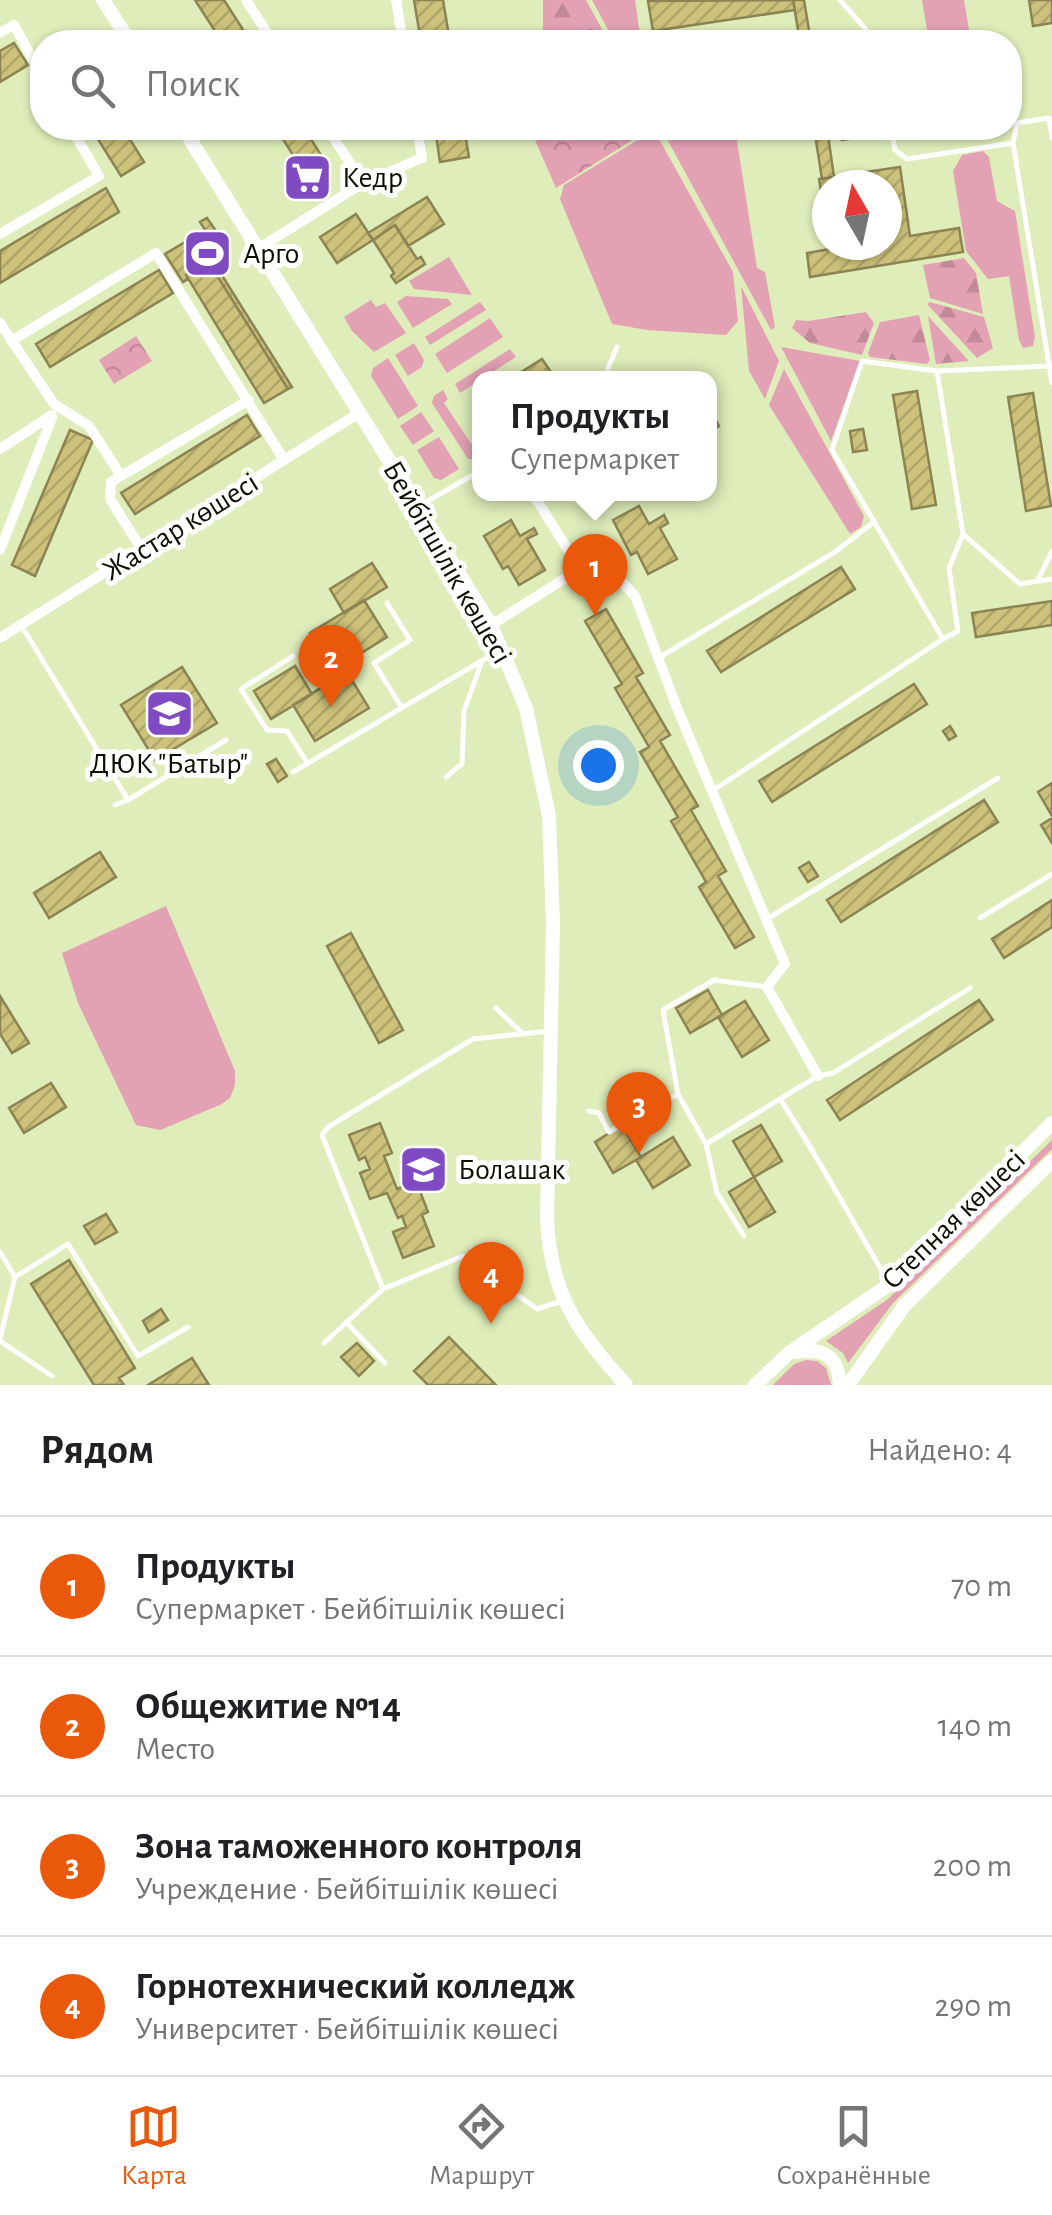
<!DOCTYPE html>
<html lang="ru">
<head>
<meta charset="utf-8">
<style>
  body { margin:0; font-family:"Alegreya Sans",sans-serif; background:#f6f6f6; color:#202124 }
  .compass { position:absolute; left:812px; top:170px; width:90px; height:90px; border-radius:50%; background:#fff; box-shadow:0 2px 8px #0004; rotate:351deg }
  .you { position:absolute; left:598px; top:765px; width:35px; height:35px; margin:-25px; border:8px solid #fff; border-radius:50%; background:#1a73e8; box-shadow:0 0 0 15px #1a73e833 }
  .badge { display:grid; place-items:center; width:65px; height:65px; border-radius:50%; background:#ea580c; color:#fff; font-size:32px; font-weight:700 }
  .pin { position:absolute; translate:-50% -82px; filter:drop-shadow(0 2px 5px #0008) }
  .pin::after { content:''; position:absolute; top:52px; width:35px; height:30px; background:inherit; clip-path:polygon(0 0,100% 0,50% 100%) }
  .popup { position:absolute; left:472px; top:371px; width:245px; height:130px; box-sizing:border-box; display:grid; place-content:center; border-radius:20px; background:#fff; filter:drop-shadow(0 2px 8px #0005); font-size:32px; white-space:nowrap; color:#757577 }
  .popup b { font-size:38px; color:#202124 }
  .popup::after { content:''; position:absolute; left:50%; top:100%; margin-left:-20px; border:20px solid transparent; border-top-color:#fff }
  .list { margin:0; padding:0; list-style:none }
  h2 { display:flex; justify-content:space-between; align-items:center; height:130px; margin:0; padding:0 40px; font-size:42px }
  h2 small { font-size:32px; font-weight:400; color:#757577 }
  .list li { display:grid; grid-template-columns:65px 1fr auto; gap:30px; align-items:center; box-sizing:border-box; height:140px; padding:0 40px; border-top:2px solid #e0e0e0 }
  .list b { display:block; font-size:38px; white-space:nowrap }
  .list p { margin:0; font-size:32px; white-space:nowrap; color:#757577 }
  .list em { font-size:32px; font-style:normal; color:#757577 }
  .icon { flex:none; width:55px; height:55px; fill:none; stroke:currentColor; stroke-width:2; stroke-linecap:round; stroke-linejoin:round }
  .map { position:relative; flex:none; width:1052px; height:1385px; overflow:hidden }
  .search { position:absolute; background:#fff; box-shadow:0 2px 8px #0004; left:30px; right:30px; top:30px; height:110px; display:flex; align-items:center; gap:25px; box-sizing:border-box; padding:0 35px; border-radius:40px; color:#757577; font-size:38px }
  .sheet { height:690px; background:#fff }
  nav { display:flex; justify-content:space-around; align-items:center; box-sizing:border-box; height:140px; border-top:2px solid #e0e0e0; background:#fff; font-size:28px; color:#757577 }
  nav a { display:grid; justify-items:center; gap:5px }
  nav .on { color:#ea580c }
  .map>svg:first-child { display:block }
  .grass { fill:#e3a2b4 }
  .forest { fill:url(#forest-firs) }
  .park { fill:url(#park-crowns) }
  .building { fill:url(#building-hatch); stroke:#8c8452; stroke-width:2.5 }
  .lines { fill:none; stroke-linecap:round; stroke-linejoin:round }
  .service { stroke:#fff; stroke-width:5 }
  .minor { stroke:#fff; stroke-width:10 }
  .tertiary { stroke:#fff; stroke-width:14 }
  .labels { text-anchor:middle; stroke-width:10; stroke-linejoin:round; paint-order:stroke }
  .poi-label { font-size:30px; fill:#0c1001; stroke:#fff; text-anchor:start }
  .street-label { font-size:30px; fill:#0c1001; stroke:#fff }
</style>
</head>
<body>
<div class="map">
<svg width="1052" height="1385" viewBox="0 0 1052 1385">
  <defs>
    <pattern id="forest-firs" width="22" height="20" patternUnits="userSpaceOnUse" patternTransform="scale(2.5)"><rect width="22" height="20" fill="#e3a2b4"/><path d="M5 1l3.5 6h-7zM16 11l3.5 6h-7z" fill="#c28a99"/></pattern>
    <pattern id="park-crowns" width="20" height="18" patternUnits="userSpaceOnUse" patternTransform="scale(2.5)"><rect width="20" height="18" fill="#e3a2b4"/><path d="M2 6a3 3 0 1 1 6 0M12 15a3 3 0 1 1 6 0" fill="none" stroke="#c28a99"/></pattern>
    <pattern id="building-hatch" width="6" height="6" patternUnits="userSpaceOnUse" patternTransform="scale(2.5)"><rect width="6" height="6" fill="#ccc27b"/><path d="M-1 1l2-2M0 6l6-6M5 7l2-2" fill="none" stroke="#aea669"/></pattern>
  </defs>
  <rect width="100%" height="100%" fill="#deedba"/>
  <path class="grass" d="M592 0H635L640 34 612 37Z
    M922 0H964L971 42H929Z
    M661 128H735L757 268 765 272 775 327 771 330Z
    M654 130 733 272 738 321 726 335 647 330 612 324 560 199 564 185Z
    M983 151 989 157 997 201 1015 211 1035 337 1033 346 1023 348 1019 340 1009 276 988 279 966 251 953 171 962 155Z
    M449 257 472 295 414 289 409 281Z
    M741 286 779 361 765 399 749 371Z
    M406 296 448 299 452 304 413 328 397 302Z
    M371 300 376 307 385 303 406 333 374 352 352 331 344 317Z
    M480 302 486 310 430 345 425 337Z
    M490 318 503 337 447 373 435 354Z
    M414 343 424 360 422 367 408 376 395 355Z
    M781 347 860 361 831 441Z
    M510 349 516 357 460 393 455 384Z
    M388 358 418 406 398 419 371 376 373 368Z
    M784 369 864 516 861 527 850 534 769 405Z
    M443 390 448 399 444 403 480 457 476 460 468 459 432 403 434 396Z
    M421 412 434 431 413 445 400 426Z
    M439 437 459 469 441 480 434 478 417 450Z
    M166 906 235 1071V1085L230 1098 220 1105 160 1130 136 1125 78 1003 62 953Z
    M1052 1140V1149L893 1303 848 1363 843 1353 826 1341 888 1299Z
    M806 1360 817 1361 826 1368 831 1385H773L794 1364Z"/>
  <path class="forest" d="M543 0H586L609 42H543Z
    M964 258 976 273 983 314 930 298 923 265Z
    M930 302 984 317 993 348 977 358 927 304Z
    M866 312 874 323 862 355 810 343 792 328 796 320 808 321Z
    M919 315 930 360 927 364 870 357 868 353 880 322Z
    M928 316 969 361 936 364Z"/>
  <path class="park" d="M533 128H649L650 129 556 188 530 129Z
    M136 336 152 361 114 384 99 360Z"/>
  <path class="building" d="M195 0H224L251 42H222Z
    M414 0H443L450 42H421Z
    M793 0 795 10 653 31 648 1Z
    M793 0H804L811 42H800Z
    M1029 0H1052V23L1033 26Z
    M14 43 28 65 0 82V51Z
    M91 128H123L144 162 121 176Z
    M276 128H304L328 166 308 179Z
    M435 128H464L469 157 440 162Z
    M814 128H867L868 136 842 140 841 133 828 135 834 177 822 179Z
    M900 167 910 236 959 228 963 252 810 277 807 253 853 245H887L888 239 887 185H827V203L823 204 819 179Z
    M106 188 119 212 0 283V251Z
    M427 197 444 224 408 246 395 225 373 240 368 233Z
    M356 214 373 240 337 263 320 237Z
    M207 218 216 231 209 236 200 222Z
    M395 225 417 259 421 257 425 264 396 283 391 276 394 273 373 240Z
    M197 235 233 293 292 387 288 389 208 261 186 275 188 279 183 282 165 254Z
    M208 261 288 389 264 403 186 275Z
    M159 270 173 293 50 367 36 344Z
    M542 359 555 378H512Z
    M917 391 936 505 912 509 893 395Z
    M1033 393 1051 506 1026 511 1008 397Z
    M710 410 719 426 710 432Z
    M247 415 260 436 135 514 121 493Z
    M863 429 867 450 853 452 850 431Z
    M70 430 93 440 35 576 12 565Z
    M639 506 649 524 664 515 668 523 660 528 677 559 648 574 637 552 631 555 613 520Z
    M511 520 520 536 534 528 537 534 527 539 545 570 519 585 508 566 503 569 484 536Z
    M372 563 387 587 344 613 330 589Z
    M841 567 855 589 721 672 707 651Z
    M364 600 387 637 342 665 347 672 338 678 310 633Z
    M1052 601V625L976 637 972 613Z
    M606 609 643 673 636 677 670 735 660 741 698 806 691 810 726 871 718 876 754 937 735 948 699 887 706 882 671 821 678 817 640 752 649 747 615 688 622 684 585 621Z
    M295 666 312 694 271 719 254 691Z
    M182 667 217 723 155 760 121 705Z
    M347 672 369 708 315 741 293 705Z
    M914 684 927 704 772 802 759 781Z
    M950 726 956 736 949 740 943 731Z
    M276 759 287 776 278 782 267 764Z
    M1052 783V816L1038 792Z
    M984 800 998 822 841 922 827 900Z
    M1052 818V843L1041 825Z
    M100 852 116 877 49 918 34 893Z
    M809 862 818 876 808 882 799 868Z
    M1052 900V927L1004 958 992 939Z
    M351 933 403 1030 379 1043 327 946Z
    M708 990 722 1015 690 1033 676 1008Z
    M0 996 29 1043 12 1053 0 1034Z
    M979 1000 993 1020 840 1120 827 1100Z
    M745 1001 769 1040 742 1057 718 1017Z
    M51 1083 66 1107 24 1133 9 1108Z
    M380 1123 392 1153 384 1156 397 1189 416 1181 428 1212 422 1215 434 1246 403 1258 393 1232 406 1227 402 1216 398 1218 387 1193 370 1199 360 1173 370 1169 365 1157 359 1160 349 1135Z
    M622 1125 641 1157 613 1173 595 1142Z
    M761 1125 782 1161 754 1177 733 1141Z
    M673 1137 690 1165 653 1188 636 1160Z
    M754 1177 775 1212 749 1227 729 1192Z
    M106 1214 117 1232 95 1244 84 1226Z
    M69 1260 135 1368 119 1378 124 1385H94L31 1284Z
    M161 1309 168 1320 149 1332 143 1321Z
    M449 1337 496 1385H428L414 1371Z
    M357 1343 374 1361 359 1376 341 1357Z
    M192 1358 209 1385H148Z"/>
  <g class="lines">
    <path class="service" d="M840 0 877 42
      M891 128 895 150 907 159 1013 143
      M1052 138 1049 118 1017 123 1013 143 1052 383
      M937 371 963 534 949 568 958 631 943 639
      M607 378 608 368 617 347
      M419 506 480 471
      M964 535 1020 584 1052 579
      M1038 580 1052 551
      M387 603 410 640 374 663 402 708
      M21 625 128 800 115 805
      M293 656 241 689 267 730 287 731 308 764
      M660 657 835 552 874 522
      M293 772 500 650
      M446 777 462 764 464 711 481 664
      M712 791 943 639 832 450 862 361 937 371 1052 366
      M128 800 226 740
      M980 918 1052 874
      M767 919 998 778
      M767 987 714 980 663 1010 678 1094 706 1144 780 1099
      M496 1008 522 1033
      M550 1031 473 1039 328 1127 322 1135 383 1289 463 1256 537 1309 562 1301
      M589 1111 599 1113 609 1132 678 1094
      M706 1144 717 1193 744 1236
      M0 1252 15 1277 0 1339
      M15 1277 68 1244 138 1356 188 1327
      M888 1281C852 1221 819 1158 780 1099L818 1076 833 1073 970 988
      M346 1322 385 1363
      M0 1341 52 1376
      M324 1343 383 1289"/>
    <path class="minor" d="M246 0 273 42
      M396 0 403 42
      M0 33 14 25 42 76
      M363 183 422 158 417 128
      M0 234 99 176 71 128
      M259 248 363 183 327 128
      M0 323 54 404 89 426 121 476
      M11 341 156 253 284 460
      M0 449 52 415
      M533 494 580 569H599L619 579 635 596 677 708 785 964 767 987 818 1076
      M0 550 52 418
      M142 550 110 499 111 482 249 400
      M491 625 580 569
      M0 638 359 413"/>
    <path class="tertiary" d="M103 0 130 42
      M183 128 491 625 526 708 549 816 553 924 547 1217C550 1294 576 1329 626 1385
      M794 1352C822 1348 838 1354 840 1385
      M755 1385 789 1353 890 1284 1052 1123
      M848 1385 904 1306 1052 1161"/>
  </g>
  <defs>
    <symbol id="supermarket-square" viewBox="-11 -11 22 22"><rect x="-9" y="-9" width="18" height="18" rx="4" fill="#804bc2" stroke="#fff"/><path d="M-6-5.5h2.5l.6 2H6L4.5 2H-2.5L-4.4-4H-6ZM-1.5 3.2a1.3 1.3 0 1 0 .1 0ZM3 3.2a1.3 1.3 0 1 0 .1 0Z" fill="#fff"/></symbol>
    <symbol id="stadium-square" viewBox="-11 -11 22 22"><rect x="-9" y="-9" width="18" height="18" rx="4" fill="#804bc2" stroke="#fff"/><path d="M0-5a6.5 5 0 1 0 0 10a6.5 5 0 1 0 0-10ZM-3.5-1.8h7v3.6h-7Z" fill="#fff"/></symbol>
    <symbol id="school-square" viewBox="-11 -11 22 22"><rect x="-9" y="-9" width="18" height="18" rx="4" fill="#804bc2" stroke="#fff"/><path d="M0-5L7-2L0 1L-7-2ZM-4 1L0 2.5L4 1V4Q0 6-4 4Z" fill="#fff"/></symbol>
    <symbol id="university-square" viewBox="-11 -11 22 22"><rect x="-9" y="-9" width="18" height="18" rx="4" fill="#804bc2" stroke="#fff"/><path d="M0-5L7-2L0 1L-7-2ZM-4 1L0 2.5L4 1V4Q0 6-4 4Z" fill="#fff"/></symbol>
  </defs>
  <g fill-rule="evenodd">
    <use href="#supermarket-square" x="280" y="150" width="55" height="55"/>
    <use href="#stadium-square" x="180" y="226" width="55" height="55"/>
    <use href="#school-square" x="142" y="686" width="55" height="55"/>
    <use href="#university-square" x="396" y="1142" width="55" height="55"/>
  </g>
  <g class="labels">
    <g class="poi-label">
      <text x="342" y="187">Кедр</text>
      <text x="243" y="263">Арго</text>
      <text x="169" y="773" text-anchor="middle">ДЮК "Батыр"</text>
      <text x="458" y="1179">Болашак</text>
    </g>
    <g class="street-label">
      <text transform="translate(180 526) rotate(-32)" y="10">Жастар көшесі</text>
      <text transform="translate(448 562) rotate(60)" y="10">Бейбітшілік көшесі</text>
      <text transform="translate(953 1219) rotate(-44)" y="10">Степная көшесі</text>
    </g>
  </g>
</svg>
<svg class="compass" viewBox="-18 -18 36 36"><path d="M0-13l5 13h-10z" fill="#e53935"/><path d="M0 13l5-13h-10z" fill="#757577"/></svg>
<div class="you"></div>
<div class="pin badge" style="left:595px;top:616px">1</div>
<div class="popup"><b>Продукты</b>Супермаркет</div>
<div class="pin badge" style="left:331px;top:707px">2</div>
<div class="pin badge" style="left:639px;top:1154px">3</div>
<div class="pin badge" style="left:491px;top:1324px">4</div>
<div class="search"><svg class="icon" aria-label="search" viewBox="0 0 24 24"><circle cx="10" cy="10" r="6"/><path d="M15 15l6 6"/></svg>Поиск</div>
</div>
<section class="sheet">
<h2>Рядом<small>Найдено: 4</small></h2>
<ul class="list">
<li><span class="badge">1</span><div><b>Продукты</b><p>Супермаркет · Бейбітшілік көшесі</p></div><em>70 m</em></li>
<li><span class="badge">2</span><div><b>Общежитие №14</b><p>Место</p></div><em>140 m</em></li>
<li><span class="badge">3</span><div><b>Зона таможенного контроля</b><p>Учреждение · Бейбітшілік көшесі</p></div><em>200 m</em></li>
<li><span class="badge">4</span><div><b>Горнотехнический колледж</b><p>Университет · Бейбітшілік көшесі</p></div><em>290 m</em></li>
</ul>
</section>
<nav>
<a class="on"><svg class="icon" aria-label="map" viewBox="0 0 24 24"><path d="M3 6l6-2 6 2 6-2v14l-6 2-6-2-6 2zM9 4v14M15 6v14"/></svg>Карта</a>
<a><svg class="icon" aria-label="directions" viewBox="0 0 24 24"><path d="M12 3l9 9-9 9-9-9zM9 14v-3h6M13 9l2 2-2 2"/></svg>Маршрут</a>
<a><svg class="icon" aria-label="saved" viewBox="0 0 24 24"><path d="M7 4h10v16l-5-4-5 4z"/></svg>Сохранённые</a>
</nav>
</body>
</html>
